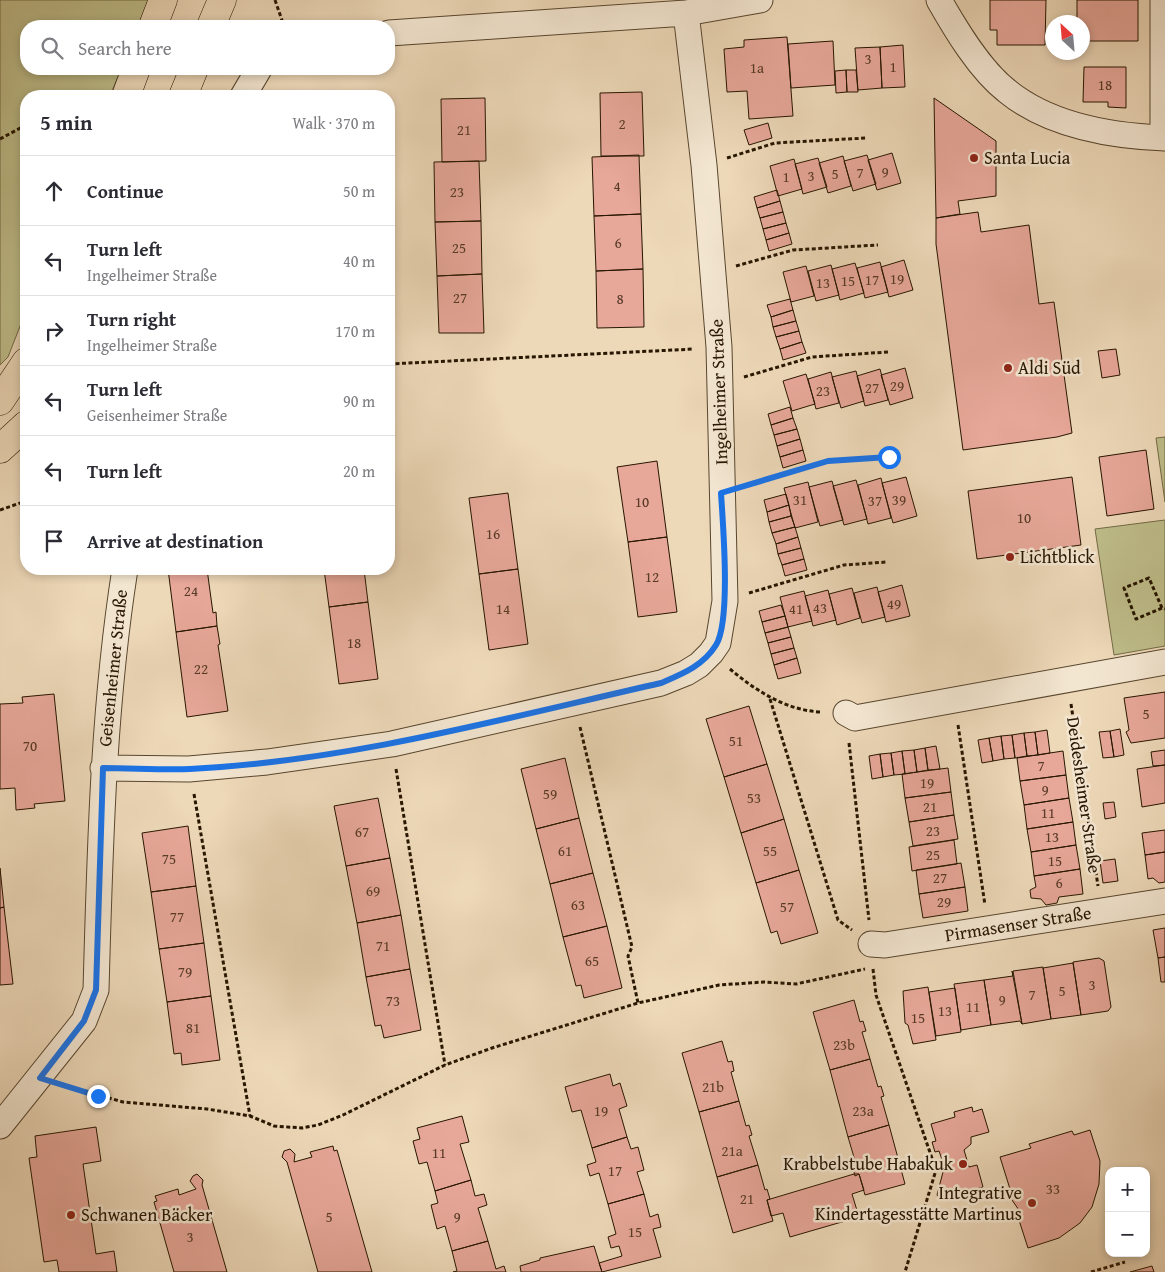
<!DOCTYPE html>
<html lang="en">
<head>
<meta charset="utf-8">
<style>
  body { margin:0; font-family:"Gentium Book Plus",serif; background:#f7f7f7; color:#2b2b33 }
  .controls { position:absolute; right:15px; bottom:15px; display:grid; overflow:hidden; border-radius:10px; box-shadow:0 2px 8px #0003 }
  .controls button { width:45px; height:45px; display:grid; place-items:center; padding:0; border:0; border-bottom:1px solid #e1e1e2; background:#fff; color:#2b2b33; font:25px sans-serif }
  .compass { position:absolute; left:1045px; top:15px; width:45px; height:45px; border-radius:50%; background:#fff; box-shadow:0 2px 8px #0003; rotate:334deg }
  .stop { position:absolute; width:15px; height:15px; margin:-11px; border:4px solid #1a73e8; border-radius:50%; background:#fff }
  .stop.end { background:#1a73e8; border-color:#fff; box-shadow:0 1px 5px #0008 }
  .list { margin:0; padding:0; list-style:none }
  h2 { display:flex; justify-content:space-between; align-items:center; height:65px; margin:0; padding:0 20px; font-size:21px }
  h2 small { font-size:16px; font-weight:400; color:#7c7c81 }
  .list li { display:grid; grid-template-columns:32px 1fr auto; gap:15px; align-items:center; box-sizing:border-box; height:70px; padding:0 20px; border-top:1px solid #e1e1e2 }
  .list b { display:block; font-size:19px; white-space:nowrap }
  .list p { margin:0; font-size:16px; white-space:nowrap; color:#7c7c81 }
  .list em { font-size:16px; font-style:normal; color:#7c7c81 }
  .icon { flex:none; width:28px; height:28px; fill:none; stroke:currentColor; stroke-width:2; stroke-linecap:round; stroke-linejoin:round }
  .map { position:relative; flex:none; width:1165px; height:1272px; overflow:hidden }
  .search { position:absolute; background:#fff; box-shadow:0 2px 8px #0003; left:20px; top:20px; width:375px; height:55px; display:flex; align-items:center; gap:12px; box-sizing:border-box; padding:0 18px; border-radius:20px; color:#7c7c81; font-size:19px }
  .panel { position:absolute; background:#fff; box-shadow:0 2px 8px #0003; left:20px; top:90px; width:375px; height:485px; border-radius:20px }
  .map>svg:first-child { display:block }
  .green { fill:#bebd8a; stroke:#726a45 }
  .building { fill:#e7a799; stroke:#271600 }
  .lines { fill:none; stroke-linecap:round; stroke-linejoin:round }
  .minor-casing { stroke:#58462e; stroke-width:27 }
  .trunk-casing { stroke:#271600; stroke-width:29 }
  .path { stroke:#271600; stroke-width:3; stroke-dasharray:4 2.5; stroke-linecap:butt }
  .minor { stroke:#f3e6d1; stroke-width:25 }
  .trunk { stroke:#edd8b8; stroke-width:28 }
  .route { stroke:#1a73e8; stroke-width:6 }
  .poi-dot { fill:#8f2418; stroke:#f3e6d1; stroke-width:2 }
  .labels { text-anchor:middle; stroke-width:5; stroke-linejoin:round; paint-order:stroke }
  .number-label { font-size:15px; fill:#573a26 }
  .poi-label { font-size:18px; fill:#271600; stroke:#f3e6d1; text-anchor:start }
  .street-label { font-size:18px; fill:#271600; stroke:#f3e6d1 }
</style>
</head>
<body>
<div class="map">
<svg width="1165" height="1272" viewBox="0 0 1165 1272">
  <rect width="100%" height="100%" fill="#edd8b8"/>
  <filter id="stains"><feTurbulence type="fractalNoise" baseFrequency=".004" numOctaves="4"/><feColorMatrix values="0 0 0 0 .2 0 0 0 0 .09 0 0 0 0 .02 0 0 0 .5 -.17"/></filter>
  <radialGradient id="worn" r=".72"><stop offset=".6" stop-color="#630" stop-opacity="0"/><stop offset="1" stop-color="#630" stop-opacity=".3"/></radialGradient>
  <path class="green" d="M0 0H148L138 26H26V69H121L110 96H26V311L8 357 0 365Z
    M1165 437V502L1156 438Z
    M1165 520V646L1114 655 1095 529Z"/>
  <path class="building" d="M990 0H1046L1045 45H997V30H990Z
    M1077 0H1138V41H1082V22H1077Z
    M787 37 793 116 749 119 747 91 727 92 724 49 744 47V40Z
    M833 41 835 85 791 88 788 44Z
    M903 45 905 87 882 88 880 47Z
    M880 47 882 88 858 90 855 48Z
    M1084 67H1126V108L1108 107V102H1083Z
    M846 70 847 92 836 93 835 71Z
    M846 70H856L858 92H847Z
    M642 92 644 156H601L600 93Z
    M485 98 486 161 442 162 441 99Z
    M934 98 996 141V196L958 201 960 214 936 218Z
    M768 123 772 138 749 145 744 130Z
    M892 153 901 183 877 190 868 160Z
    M639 155 641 214 594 216 592 157Z
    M867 155 876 184 853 191 844 161Z
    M843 156 851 186 828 193 819 163Z
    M818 158 827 187 803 194 795 164Z
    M794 159 802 189 778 196 770 166Z
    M479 161 481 221 435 222 434 162Z
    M777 190 780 201 757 208 754 197Z
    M780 201 783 212 760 218 757 208Z
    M783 212 786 223 763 229 760 218Z
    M978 212 981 232 1029 225 1039 304 1054 302 1072 433 1057 437 963 450 936 244V218Z
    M641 214 643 269 596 271 594 216Z
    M481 221 482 274 437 276 435 222Z
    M786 223 789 233 766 240 763 229Z
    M789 233 792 244 769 251 766 240Z
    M904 260 913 290 889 297 881 267Z
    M880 262 888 292 865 298 857 268Z
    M855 263 864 293 840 300 832 269Z
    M831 265 839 295 816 301 808 271Z
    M806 266 814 296 791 302 783 272Z
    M643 269 644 327 597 328 596 271Z
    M482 274 484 333H439L437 276Z
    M790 299 793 310 771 317 767 305Z
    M793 310 796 321 773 327 771 317Z
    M796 321 799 331 776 337 773 327Z
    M799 331 802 342 780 349 776 337Z
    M802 342 806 353 783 360 780 349Z
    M1116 349 1120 375 1102 378 1098 351Z
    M905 368 913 398 890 405 881 375Z
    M880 369 888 400 865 406 857 376Z
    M856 371 864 401 841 408 832 377Z
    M831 372 839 403 816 409 808 379Z
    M806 374 815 404 792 411 783 381Z
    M790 407 793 418 771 425 768 414Z
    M793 418 797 429 774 435 771 425Z
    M797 429 800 439 777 446 774 435Z
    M800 439 803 450 780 457 777 446Z
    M803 450 806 461 783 468 780 457Z
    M1146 450 1154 509 1107 516 1099 457Z
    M657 461 667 537 628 542 617 467Z
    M906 477 917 516 893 523 882 483Z
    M1072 477 1081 545 977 559 968 491Z
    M881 478 891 518 868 524 858 485Z
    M856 480 867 519 844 525 833 486Z
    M832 481 843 520 820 526 809 487Z
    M808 482 818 522 795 528 784 488Z
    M508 493 518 569 479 574 469 498Z
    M786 494 789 505 767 512 764 500Z
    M789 505 791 516 769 522 767 512Z
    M791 516 795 527 772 533 769 522Z
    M795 527 798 537 776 544 772 533Z
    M667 537 677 612 638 617 628 542Z
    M798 537 801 548 778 554 776 544Z
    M801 548 804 559 782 565 778 554Z
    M804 559 807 570 785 576 782 565Z
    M168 569H207L213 613 216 612 217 626 176 632Z
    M324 569H364L368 602 329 607Z
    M518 569 528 644 489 650 479 574Z
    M902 585 910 616 886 622 878 592Z
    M877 587 885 617 862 623 854 593Z
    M852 588 860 618 837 625 829 594Z
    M828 590 836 620 813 626 805 596Z
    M804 591 812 621 788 627 780 597Z
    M368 602 378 679 339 684 329 607Z
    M781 605 785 616 762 622 759 611Z
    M785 616 788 627 765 633 762 622Z
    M217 626 220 644 218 645 228 711 187 717 176 632Z
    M788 627 791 637 768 643 765 633Z
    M791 637 794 648 771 654 768 643Z
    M794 648 797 658 774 665 771 654Z
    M797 658 801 673 778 679 774 665Z
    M1165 692V738L1131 743 1126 732 1129 730 1124 698Z
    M54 694 65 801 34 804 35 808 16 810 15 788 0 789V704L23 703 22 697Z
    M749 706 767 764 724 777 706 719Z
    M1120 729 1124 755 1114 757 1110 731Z
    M1047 730 1050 753 1038 755 1035 732Z
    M1110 731 1114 757 1103 758 1099 732Z
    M1035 732 1038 755 1027 756 1024 733Z
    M1024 733 1027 756 1015 758 1012 735Z
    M1012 735 1015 758 1004 759 1001 736Z
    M1001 736 1004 759 993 761 989 738Z
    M989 738 993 761 982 763 978 740Z
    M936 746 940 769 928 770 925 748Z
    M925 748 928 770 917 772 914 750Z
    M914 750 917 772 905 774 902 751Z
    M1165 750V765L1153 766 1151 752Z
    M902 751 905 774 894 775 891 753Z
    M1063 751 1066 775 1020 781 1017 758Z
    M891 753 894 775 883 777 880 754Z
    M880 754 883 777 872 779 869 756Z
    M565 758 579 818 536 829 521 769Z
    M767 764 784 819 741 833 724 777Z
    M1165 765V803L1142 807 1137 769Z
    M948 768 951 792 905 798 902 774Z
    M1066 775 1069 798 1024 805 1020 781Z
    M951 792 954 815 909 822 905 798Z
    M378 798 390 858 346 866 334 806Z
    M1069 798 1073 822 1027 829 1024 805Z
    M1114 802 1116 817 1105 819 1103 803Z
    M954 815 958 839 913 846 909 822Z
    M579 818 593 873 550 884 536 829Z
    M784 819 799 870 756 883 741 833Z
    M1073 822 1076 845 1031 852 1027 829Z
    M188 826 196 886 151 892 142 833Z
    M1165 830V852L1145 855 1142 833Z
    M954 840 957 864 912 871 909 847Z
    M1076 845 1080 869 1034 876 1031 852Z
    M1165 852V882L1159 883 1153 878 1148 879 1145 855Z
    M390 858 401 915 357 923 346 866Z
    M1115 859 1118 881 1103 883 1100 861Z
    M961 863 965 887 919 894 916 870Z
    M0 868 4 907 0 908Z
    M1080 869 1083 894 1059 897 1057 903 1046 905 1041 899 1031 898 1030 890 1036 887 1034 876Z
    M799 870 818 933 781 944 777 931 771 933 756 883Z
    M593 873 607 926 563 937 550 884Z
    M196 886 204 943 159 949 151 892Z
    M965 887 968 911 923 918 919 894Z
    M4 907 13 984 0 985V908Z
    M401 915 410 969 366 977 357 923Z
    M607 926 622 988 584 998 581 985 576 986 563 937Z
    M1165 928V957L1158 958 1153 930Z
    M204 943 211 996 167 1002 159 949Z
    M1165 957V982H1161L1158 958Z
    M1099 958 1104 961 1111 1007 1108 1011 1081 1015 1073 962Z
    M1073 963 1081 1015 1051 1019 1043 968Z
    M1043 967 1051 1019 1022 1024 1013 971Z
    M410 969 421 1030 384 1038 381 1025 375 1026 366 977Z
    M1012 971 1022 1024 1020 1021 991 1025 984 980 1013 976Z
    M984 980 991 1025 961 1030 954 984Z
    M928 987 936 1040 913 1044 908 1025 905 1023 903 991Z
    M955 988 961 1032 936 1036 929 992Z
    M211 996 220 1060 182 1065 181 1053 174 1054 167 1002Z
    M854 1000 860 1022 863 1021 866 1031 862 1032 870 1059 830 1070 813 1012Z
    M722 1041 728 1062 732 1061 734 1071 731 1072 739 1101 699 1112 682 1053Z
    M870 1059 878 1087 881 1086 884 1096 881 1097 889 1125 848 1137 830 1070Z
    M610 1074 613 1086 620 1083 627 1106 619 1109 627 1137 592 1148 581 1110 572 1112 565 1087Z
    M739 1101 746 1126 749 1125 752 1135 749 1136 758 1165 717 1177 699 1112Z
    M972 1107 973 1112 982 1109 989 1132 971 1137V1144L964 1150 969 1167 977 1165 983 1187 941 1200 937 1195 943 1172 946 1171 939 1151 935 1152 932 1142 936 1141 931 1124 955 1117 954 1112Z
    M462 1116 469 1142 460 1144 471 1180 435 1191 427 1162 419 1164 413 1141 420 1139 417 1128Z
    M889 1125 905 1184 865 1195 859 1174 855 1176 852 1165 856 1164 848 1137Z
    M96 1127 101 1161 83 1164 96 1254 114 1251 117 1272H59L57 1260 44 1262 29 1158 37 1157 35 1136Z
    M1090 1130 1100 1161 1099 1184 1092 1207 1080 1223 1059 1238 1028 1248 1017 1214 1021 1213 1005 1190 1010 1189 1000 1157 1031 1148 1029 1144 1072 1131 1074 1135Z
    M627 1137 631 1149 638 1147 644 1170 637 1172 644 1194 608 1204 599 1173 590 1176 587 1165 596 1162 592 1148Z
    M333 1146 334 1151 337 1150 372 1272H318L287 1162 282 1157 284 1151 290 1149 295 1154 294 1162 312 1157 310 1152Z
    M758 1165 765 1190 767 1189 770 1199 767 1200 773 1221 733 1233 717 1177Z
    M197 1174 203 1180 202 1185 227 1272H174L154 1202 157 1201 155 1196 178 1189 179 1195 196 1189 190 1181 193 1176Z
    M854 1174H859L864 1190 852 1194 859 1217 790 1237 783 1213 771 1216 767 1200Z
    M471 1180 475 1196 484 1194 487 1205 478 1208 488 1241 452 1251 445 1226 437 1229 431 1205 438 1203 435 1191Z
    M644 1194 650 1217 658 1214 661 1227 653 1229 661 1257 602 1272 599 1263 622 1256 619 1246 611 1248 608 1237 616 1234 608 1204Z
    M488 1241 496 1269 504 1266 506 1272H453L457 1271 452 1251Z
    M594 1246 602 1272H521L520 1266 540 1260V1258Z
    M1152 1266 1154 1272H1130Z"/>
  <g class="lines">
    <defs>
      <path id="minor" d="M939 0C956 30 980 70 1007 91 1050 126 1111 136 1165 138
        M389 33 686 13 760 0
        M243 96 259 69
        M1163 138V0
        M846 713 855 718 1165 662
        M103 768 189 769 267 762 392 744 661 683 686 673 699 665 711 653 718 643 725 601 719 347 704 165 686 13
        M871 944 885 945 1165 901
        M0 1126 84 1021 96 990C100 849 103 708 125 569"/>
      <path id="trunk" d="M153 26 163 0
        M211 26 222 0
        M126 96 136 69
        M183 96 194 69
        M0 401 26 362
        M0 449 26 425"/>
    </defs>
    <use href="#minor" class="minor-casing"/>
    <use href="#trunk" class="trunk-casing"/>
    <path class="path" d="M275 0 284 26
      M0 139 26 125
      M727 158 775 143 866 138
      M736 266 793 250 878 245
      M389 364 694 349
      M744 377 812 357 888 352
      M748 485 828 461 889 457
      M0 510 26 501
      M749 593 844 565 887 562
      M1162 608 1136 619 1124 588 1149 578 1162 608 1165 609
      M730 669C756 691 787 711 822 712
      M770 699 838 920 852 930
      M1071 704 1098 886
      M958 725 985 905
      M580 727 632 947 628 956 638 1003
      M849 743 869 920
      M396 769 445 1065
      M194 794 250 1116
      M873 969 876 995 936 1170 905 1272
      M64 1085 123 1102 207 1109 250 1116 274 1126 302 1128 318 1125 343 1115 445 1065 492 1048 638 1003 719 985 764 982 796 984 865 969
      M1091 1272 1125 1262"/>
    <use href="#minor" class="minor"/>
    <use href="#trunk" class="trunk"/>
  </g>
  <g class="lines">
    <path class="route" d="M98 1096 40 1078 84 1021 96 990 103 768C132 768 161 770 190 769 350 761 506 718 661 683 682 674 703 666 716 645 731 621 723 525 721 493L828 461 889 457"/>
  </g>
  <g class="poi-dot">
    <circle cx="974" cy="158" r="5"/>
    <circle cx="1008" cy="368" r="5"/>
    <circle cx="1010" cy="557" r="5"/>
    <circle cx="963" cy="1164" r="5"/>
    <circle cx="1032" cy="1203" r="5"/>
    <circle cx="71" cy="1215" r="5"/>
  </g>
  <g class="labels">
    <g class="number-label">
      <text x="868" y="64">3</text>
      <text x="893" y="72">1</text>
      <text x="757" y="73">1a</text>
      <text x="1105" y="90">18</text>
      <text x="622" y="129">2</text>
      <text x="464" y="135">21</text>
      <text x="885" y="177">9</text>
      <text x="860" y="178">7</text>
      <text x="835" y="179">5</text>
      <text x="811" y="181">3</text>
      <text x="786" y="182">1</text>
      <text x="617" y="191">4</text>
      <text x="457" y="197">23</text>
      <text x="618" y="248">6</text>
      <text x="459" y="253">25</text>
      <text x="897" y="284">19</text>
      <text x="872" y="285">17</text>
      <text x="848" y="286">15</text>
      <text x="823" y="288">13</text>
      <text x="460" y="303">27</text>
      <text x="620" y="304">8</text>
      <text x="897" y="391">29</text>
      <text x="872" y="393">27</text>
      <text x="823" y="396">23</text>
      <text x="800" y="505">31</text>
      <text x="899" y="505">39</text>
      <text x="875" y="506">37</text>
      <text x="642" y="507">10</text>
      <text x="1024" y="523">10</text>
      <text x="493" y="539">16</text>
      <text x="652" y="582">12</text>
      <text x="191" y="596">24</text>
      <text x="894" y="609">49</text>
      <text x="820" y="613">43</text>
      <text x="503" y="614">14</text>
      <text x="796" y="614">41</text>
      <text x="354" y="648">18</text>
      <text x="201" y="674">22</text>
      <text x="1146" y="719">5</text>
      <text x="736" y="746">51</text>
      <text x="30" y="751">70</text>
      <text x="1041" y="771">7</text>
      <text x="927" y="788">19</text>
      <text x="1045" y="795">9</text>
      <text x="550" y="799">59</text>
      <text x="754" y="803">53</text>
      <text x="930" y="812">21</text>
      <text x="1048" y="818">11</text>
      <text x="933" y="836">23</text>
      <text x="362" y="837">67</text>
      <text x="1052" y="842">13</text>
      <text x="565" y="856">61</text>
      <text x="770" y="856">55</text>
      <text x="933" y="860">25</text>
      <text x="169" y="864">75</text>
      <text x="1055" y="866">15</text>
      <text x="940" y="883">27</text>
      <text x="1059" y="888">6</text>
      <text x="373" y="896">69</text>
      <text x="944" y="907">29</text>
      <text x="578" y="910">63</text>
      <text x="787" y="912">57</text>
      <text x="177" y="922">77</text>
      <text x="383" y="951">71</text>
      <text x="592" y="966">65</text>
      <text x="185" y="977">79</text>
      <text x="1092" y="990">3</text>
      <text x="1062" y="996">5</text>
      <text x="1032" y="1000">7</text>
      <text x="1002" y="1005">9</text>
      <text x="393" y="1006">73</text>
      <text x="973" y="1012">11</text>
      <text x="945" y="1016">13</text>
      <text x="918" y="1023">15</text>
      <text x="193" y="1033">81</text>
      <text x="844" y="1050">23b</text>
      <text x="713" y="1092">21b</text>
      <text x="601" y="1116">19</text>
      <text x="863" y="1116">23a</text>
      <text x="732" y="1156">21a</text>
      <text x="439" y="1158">11</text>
      <text x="615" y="1176">17</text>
      <text x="1053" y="1194">33</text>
      <text x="747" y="1204">21</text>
      <text x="329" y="1222">5</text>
      <text x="457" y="1222">9</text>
      <text x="635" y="1237">15</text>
      <text x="190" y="1242">3</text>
    </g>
    <g class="poi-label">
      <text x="984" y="164">Santa Lucia</text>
      <text x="1018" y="374">Aldi Süd</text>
      <text x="1020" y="563">Lichtblick</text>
      <text x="953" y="1170" text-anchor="end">Krabbelstube Habakuk</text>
      <text x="1022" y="1199" text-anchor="end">Integrative<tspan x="1022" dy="21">Kindertagesstätte Martinus</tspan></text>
      <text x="81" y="1221">Schwanen Bäcker</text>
    </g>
    <g class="street-label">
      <text transform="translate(719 392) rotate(-92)" y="6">Ingelheimer Straße</text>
      <text transform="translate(113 668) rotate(-84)" y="6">Geisenheimer Straße</text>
      <text transform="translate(1084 795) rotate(82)" y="6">Deidesheimer Straße</text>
      <text transform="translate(1018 924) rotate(-9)" y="6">Pirmasenser Straße</text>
    </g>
  </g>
  <rect width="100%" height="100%" filter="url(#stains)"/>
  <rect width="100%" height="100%" fill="url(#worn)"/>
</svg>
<div class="controls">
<button>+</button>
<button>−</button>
</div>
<svg class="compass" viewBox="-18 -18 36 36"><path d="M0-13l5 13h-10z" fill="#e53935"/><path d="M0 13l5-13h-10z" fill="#7c7c81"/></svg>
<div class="stop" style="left:889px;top:457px"></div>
<div class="stop end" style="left:98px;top:1096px"></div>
<div class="search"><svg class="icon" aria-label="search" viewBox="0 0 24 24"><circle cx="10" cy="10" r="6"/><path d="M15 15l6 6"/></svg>Search here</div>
<section class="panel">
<h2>5 min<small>Walk · 370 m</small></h2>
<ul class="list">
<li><svg class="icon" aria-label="ahead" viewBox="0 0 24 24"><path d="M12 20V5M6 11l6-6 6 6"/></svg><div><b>Continue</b></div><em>50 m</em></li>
<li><svg class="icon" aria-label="left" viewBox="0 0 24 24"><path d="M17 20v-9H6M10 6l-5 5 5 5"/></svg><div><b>Turn left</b><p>Ingelheimer Straße</p></div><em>40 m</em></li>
<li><svg class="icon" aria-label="right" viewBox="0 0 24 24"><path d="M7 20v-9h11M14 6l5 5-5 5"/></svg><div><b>Turn right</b><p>Ingelheimer Straße</p></div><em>170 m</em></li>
<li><svg class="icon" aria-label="left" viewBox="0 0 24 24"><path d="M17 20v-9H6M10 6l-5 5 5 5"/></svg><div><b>Turn left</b><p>Geisenheimer Straße</p></div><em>90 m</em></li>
<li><svg class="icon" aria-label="left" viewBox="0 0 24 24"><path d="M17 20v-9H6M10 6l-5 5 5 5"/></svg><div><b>Turn left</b></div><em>20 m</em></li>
<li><svg class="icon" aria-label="arrive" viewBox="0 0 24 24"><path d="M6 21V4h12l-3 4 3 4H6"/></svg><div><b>Arrive at destination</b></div></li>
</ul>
</section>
</div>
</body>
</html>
